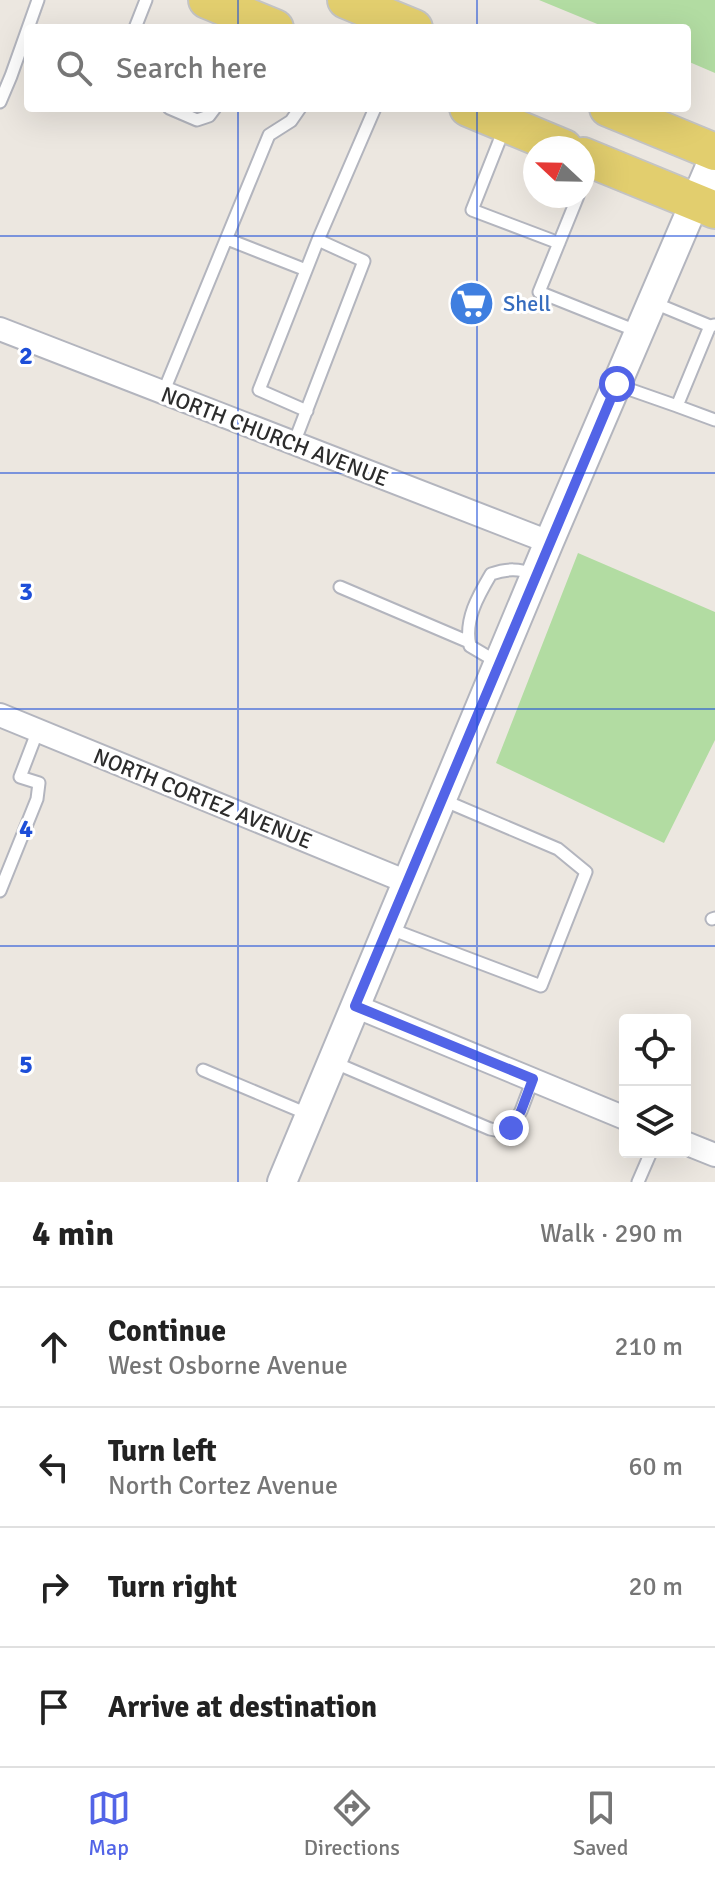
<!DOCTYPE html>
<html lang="en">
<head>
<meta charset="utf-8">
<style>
  body { margin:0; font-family:Signika,sans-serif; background:#f2f2f2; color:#222 }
  .controls { position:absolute; right:24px; bottom:24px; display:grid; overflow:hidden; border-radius:8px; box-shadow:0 8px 32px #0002 }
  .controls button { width:72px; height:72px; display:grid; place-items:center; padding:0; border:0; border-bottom:2px solid #e0e0e0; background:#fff; color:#222; font:40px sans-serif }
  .compass { position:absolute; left:523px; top:136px; width:72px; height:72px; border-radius:50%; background:#fff; box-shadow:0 8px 32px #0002; rotate:292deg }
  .stop { position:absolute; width:24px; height:24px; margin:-18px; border:6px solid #5264e7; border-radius:50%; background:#fff }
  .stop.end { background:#5264e7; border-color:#fff; box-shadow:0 2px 8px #0008 }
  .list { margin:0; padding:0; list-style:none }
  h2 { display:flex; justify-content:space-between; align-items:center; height:104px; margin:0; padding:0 32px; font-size:34px }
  h2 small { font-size:26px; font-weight:400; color:#767676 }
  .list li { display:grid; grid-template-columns:52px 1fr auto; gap:24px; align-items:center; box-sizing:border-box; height:120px; padding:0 32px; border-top:2px solid #e0e0e0 }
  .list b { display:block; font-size:30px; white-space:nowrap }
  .list p { margin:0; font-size:26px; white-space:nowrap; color:#767676 }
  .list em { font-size:26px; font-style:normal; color:#767676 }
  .icon { flex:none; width:44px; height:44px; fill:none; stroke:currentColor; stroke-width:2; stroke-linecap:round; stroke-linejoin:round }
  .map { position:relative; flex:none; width:715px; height:1182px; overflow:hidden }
  .search { position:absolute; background:#fff; box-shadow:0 8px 32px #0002; left:24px; right:24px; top:24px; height:88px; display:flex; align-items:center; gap:20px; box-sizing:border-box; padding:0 28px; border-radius:8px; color:#767676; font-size:30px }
  .sheet { height:584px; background:#fff }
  nav { display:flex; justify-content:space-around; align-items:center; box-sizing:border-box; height:112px; border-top:2px solid #e0e0e0; background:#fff; font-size:22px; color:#767676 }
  nav a { display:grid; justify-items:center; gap:4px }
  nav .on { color:#5264e7 }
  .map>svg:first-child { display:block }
  .green { fill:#b2dca2 }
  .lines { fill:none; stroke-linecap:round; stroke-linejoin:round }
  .service-casing { stroke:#b3b5be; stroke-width:15 }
  .minor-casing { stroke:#b3b5be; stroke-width:26 }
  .tertiary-casing { stroke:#b3b5be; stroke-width:32 }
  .primary-casing { stroke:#c4c4c4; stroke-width:40 }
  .service { stroke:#fff; stroke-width:11 }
  .minor { stroke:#fff; stroke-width:22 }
  .tertiary { stroke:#fff; stroke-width:28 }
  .primary { stroke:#e2ce6e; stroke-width:36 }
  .route { stroke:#5264e7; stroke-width:10 }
  .grid { fill:none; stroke:#1d4ed8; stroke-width:2; stroke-opacity:0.55 }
  .labels { text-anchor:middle; stroke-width:6; stroke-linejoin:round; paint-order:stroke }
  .shop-label { font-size:22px; fill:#366cbe; stroke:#fff; text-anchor:start }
  .street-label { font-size:22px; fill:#2c2c2c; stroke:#fff }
  .grid-label { font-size:26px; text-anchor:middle; font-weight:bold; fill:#1d4ed8; stroke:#fff; stroke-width:6; stroke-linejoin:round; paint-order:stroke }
</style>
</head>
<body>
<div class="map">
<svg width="715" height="1182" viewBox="0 0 715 1182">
  <rect width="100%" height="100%" fill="#ece7e0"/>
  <path class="green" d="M539 0H715V73L687 61V28H607Z
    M578 553 715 612V740L664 843 496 763Z"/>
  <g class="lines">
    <defs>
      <path id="service" d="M135 28 146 0
        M0 102 11 76 38 0
        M169 108 197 120 209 116 215 108
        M504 129 472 210 559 243
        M583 183 591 164
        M578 196 539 292 639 332
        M227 239 306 270
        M652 302 710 326 714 325
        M617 385 677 406 710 326
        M163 393 269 135 291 121 300 108
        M677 406 715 420
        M307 411 259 390 318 240
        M294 443 364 261 318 240 375 108
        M340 587 469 642
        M497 662 470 646C464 620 478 596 491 574 508 568 519 569 535 574
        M0 891 37 799 39 783 20 777 38 730
        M712 919 715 918
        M388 928 541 986 586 872 558 849 443 800
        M333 1062 490 1129 500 1131 511 1128 521 1111 533 1079
        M203 1070 310 1115
        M638 1182 651 1152"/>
      <path id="minor" d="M0 329 549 542
        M0 715 407 882
        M355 1006 625 1118
        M685 1143 715 1155"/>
      <path id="tertiary" d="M282 1182 549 542 715 155"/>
      <path id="primary" d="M207 0 275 28
        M346 0 414 28
        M468 108 564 148
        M608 108 715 152
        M583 156 715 210"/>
    </defs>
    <use href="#service" class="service-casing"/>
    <use href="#minor" class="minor-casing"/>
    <use href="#tertiary" class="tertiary-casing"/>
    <use href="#primary" class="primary-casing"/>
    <use href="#service" class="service"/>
    <use href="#minor" class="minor"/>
    <use href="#tertiary" class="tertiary"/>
    <use href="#primary" class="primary"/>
  </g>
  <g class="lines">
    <path class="route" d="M511 1128 521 1111 533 1079 355 1006 617 384"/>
  </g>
  <path class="grid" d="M238 0V28M477 0V28M238 108V1182M477 108V1182M0 236H715M0 473H715M0 709H715M0 946H715"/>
  <defs>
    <symbol id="supermarket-disc" viewBox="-11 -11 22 22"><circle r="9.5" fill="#3f7fe0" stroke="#fff"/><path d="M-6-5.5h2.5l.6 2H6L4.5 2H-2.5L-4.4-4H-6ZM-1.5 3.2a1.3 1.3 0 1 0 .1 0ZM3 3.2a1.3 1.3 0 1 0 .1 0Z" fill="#fff"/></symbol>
  </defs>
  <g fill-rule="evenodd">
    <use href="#supermarket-disc" x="446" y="278" width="51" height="51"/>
  </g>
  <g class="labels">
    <g class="shop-label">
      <text x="503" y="311">Shell</text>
    </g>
    <g class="street-label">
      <text transform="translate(275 436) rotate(21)" y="8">NORTH CHURCH AVENUE</text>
      <text transform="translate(203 798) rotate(22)" y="8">NORTH CORTEZ AVENUE</text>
    </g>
  </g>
  <g class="grid-label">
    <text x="26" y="364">2</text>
    <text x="26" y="600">3</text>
    <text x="26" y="837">4</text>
    <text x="26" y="1073">5</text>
  </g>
</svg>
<div class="controls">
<button><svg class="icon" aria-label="locate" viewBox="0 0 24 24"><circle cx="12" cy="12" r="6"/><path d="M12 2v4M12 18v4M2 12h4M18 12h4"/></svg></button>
<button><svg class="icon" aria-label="layers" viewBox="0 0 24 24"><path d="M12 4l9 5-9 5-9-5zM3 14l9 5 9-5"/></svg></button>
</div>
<svg class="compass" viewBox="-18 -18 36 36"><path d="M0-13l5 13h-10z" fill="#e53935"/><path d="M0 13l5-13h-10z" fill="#767676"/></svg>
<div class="stop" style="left:617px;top:384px"></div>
<div class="stop end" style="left:511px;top:1128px"></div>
<div class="search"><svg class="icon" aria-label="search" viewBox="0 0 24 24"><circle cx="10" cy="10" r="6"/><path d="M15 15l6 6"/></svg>Search here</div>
</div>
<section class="sheet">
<h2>4 min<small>Walk · 290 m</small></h2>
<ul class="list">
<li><svg class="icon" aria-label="ahead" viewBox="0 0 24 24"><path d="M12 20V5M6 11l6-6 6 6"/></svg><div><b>Continue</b><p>West Osborne Avenue</p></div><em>210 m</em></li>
<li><svg class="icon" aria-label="left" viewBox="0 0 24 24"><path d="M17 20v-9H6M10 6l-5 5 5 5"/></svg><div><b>Turn left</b><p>North Cortez Avenue</p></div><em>60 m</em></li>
<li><svg class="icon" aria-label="right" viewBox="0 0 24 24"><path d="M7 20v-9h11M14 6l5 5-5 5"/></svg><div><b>Turn right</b></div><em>20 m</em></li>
<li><svg class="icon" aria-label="arrive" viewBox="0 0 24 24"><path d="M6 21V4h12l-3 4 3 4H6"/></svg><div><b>Arrive at destination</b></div></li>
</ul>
</section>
<nav>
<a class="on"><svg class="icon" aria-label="map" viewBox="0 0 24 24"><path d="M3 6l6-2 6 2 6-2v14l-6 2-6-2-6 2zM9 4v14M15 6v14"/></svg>Map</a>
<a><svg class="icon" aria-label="directions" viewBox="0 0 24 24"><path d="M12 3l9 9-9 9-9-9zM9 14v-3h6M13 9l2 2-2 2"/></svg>Directions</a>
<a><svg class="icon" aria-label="saved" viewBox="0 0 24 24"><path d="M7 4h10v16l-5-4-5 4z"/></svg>Saved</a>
</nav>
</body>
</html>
